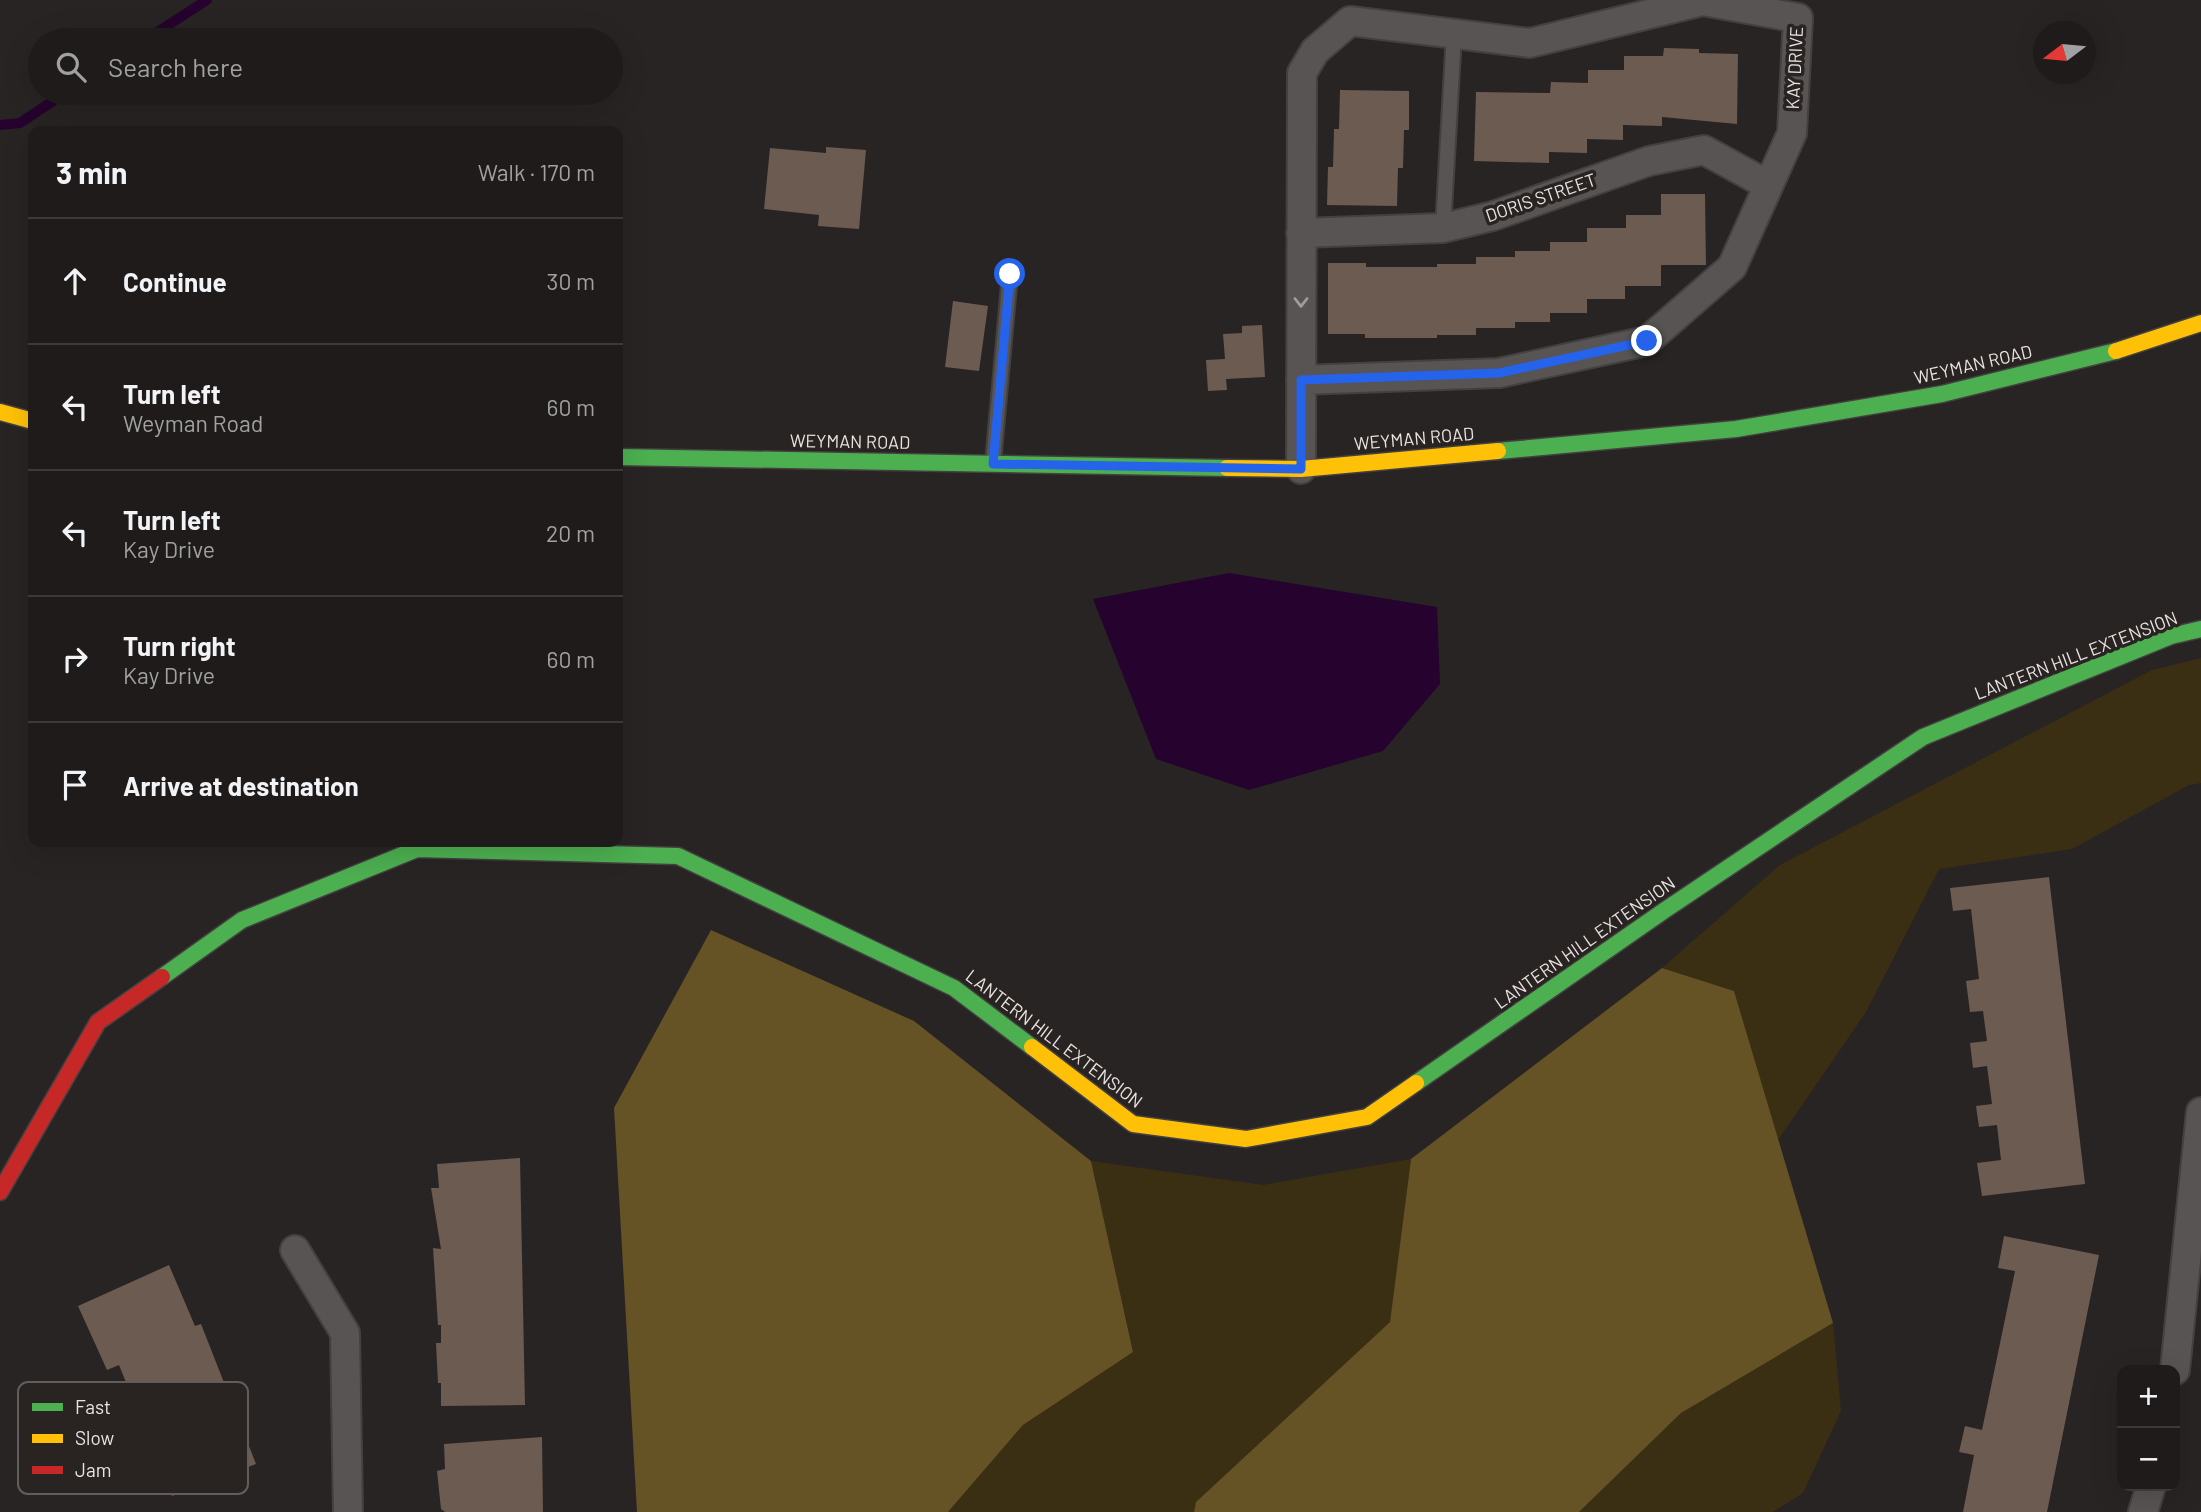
<!DOCTYPE html>
<html lang="en">
<head>
<meta charset="utf-8">
<style>
  body { margin:0; font-family:Barlow,sans-serif; background:#262423; color:#f1f3f6 }
  .controls { position:absolute; right:21px; bottom:21px; display:grid; overflow:hidden; border-radius:14px; box-shadow:0 7px 28px #0002 }
  .controls button { width:63px; height:63px; display:grid; place-items:center; padding:0; border:0; border-bottom:2px solid #3c3939; background:#1e1b1a; color:#f1f3f6; font:35px sans-serif }
  .compass { position:absolute; left:2033px; top:21px; width:63px; height:63px; border-radius:50%; background:#1e1b1a; box-shadow:0 7px 28px #0002; rotate:254deg }
  .stop { position:absolute; width:21px; height:21px; margin:-16px; border:5px solid #2563eb; border-radius:50%; background:#fff }
  .stop.end { background:#2563eb; border-color:#fff; box-shadow:0 2px 7px #0008 }
  .list { margin:0; padding:0; list-style:none }
  h2 { display:flex; justify-content:space-between; align-items:center; height:91px; margin:0; padding:0 28px; font-size:30px }
  h2 small { font-size:23px; font-weight:400; color:#a1a1a2 }
  .list li { display:grid; grid-template-columns:46px 1fr auto; gap:21px; align-items:center; box-sizing:border-box; height:126px; padding:0 28px; border-top:2px solid #3c3939 }
  .list b { display:block; font-size:26px; white-space:nowrap }
  .list p { margin:0; font-size:23px; white-space:nowrap; color:#a1a1a2 }
  .list em { font-size:23px; font-style:normal; color:#a1a1a2 }
  .icon { flex:none; width:38px; height:38px; fill:none; stroke:currentColor; stroke-width:2; stroke-linecap:round; stroke-linejoin:round }
  .map { position:relative; flex:none; width:2201px; height:1512px; overflow:hidden }
  .search { position:absolute; background:#1e1b1a; box-shadow:0 7px 28px #0002; left:28px; top:28px; width:595px; height:77px; display:flex; align-items:center; gap:18px; box-sizing:border-box; padding:0 24px; border-radius:38px; color:#a1a1a2; font-size:26px }
  .panel { position:absolute; background:#1e1b1a; box-shadow:0 7px 28px #0002; left:28px; top:126px; width:595px; height:721px; border-radius:14px }
  .map>svg:first-child { display:block }
  .green { fill:#3b2f13 }
  .forest { fill:#655225 }
  .water { fill:#26032e }
  .lines { fill:none; stroke-linecap:round; stroke-linejoin:round }
  .stream { stroke:#26032e; stroke-width:10 }
  .building { fill:#6c5b50 }
  .lane-casing { stroke:#434140; stroke-width:18 }
  .street-casing { stroke:#434140; stroke-width:32 }
  .fast-casing { stroke:#434140; stroke-width:19 }
  .slow-casing { stroke:#434140; stroke-width:19 }
  .jam-casing { stroke:#434140; stroke-width:19 }
  .lane { stroke:#575453; stroke-width:14 }
  .street { stroke:#575453; stroke-width:28 }
  .fast { stroke:#4caf50; stroke-width:16 }
  .slow { stroke:#ffc107; stroke-width:16 }
  .jam { stroke:#c62828; stroke-width:16 }
  .oneway { stroke:#a09c9c }
  .route { stroke:#2563eb; stroke-width:9 }
  .labels { text-anchor:middle; stroke-width:7; stroke-linejoin:round; paint-order:stroke }
  .street-label { font-size:18px; fill:#e8e4e4; stroke:#292322 }
  .key { fill:#292322; stroke:#625d5c; stroke-width:2 }
  .key-label { font-size:19px; fill:#e8e4e4 }
</style>
</head>
<body>
<div class="map">
<svg width="2201" height="1512" viewBox="0 0 2201 1512">
  <rect width="100%" height="100%" fill="#282423"/>
  <path class="green" d="M2201 658V783L2189 785 2072 849 1939 869 1866 1012 1778 1140 1734 991 1662 968 1780 865 2152 670Z
    M1411 1159 1390 1322 1196 1502 1194 1512H948L1023 1425 1133 1351 1091 1161 1263 1185Z
    M1833 1323 1841 1411 1803 1493 1773 1512H1579L1681 1413Z"/>
  <path class="forest" d="M711 930 914 1021 1091 1161 1133 1352 1023 1425 948 1512H637L614 1108Z
    M1662 968 1734 991 1833 1323 1681 1413 1579 1512H1194L1196 1502 1390 1322 1411 1159Z"/>
  <path class="water" d="M1229 573 1437 607 1440 684 1383 751 1249 790 1156 759 1093 599Z"/>
  <g class="lines">
    <path class="stream" d="M145 40 207 0
      M0 125 20 123 65 93"/>
  </g>
  <path class="building" d="M1664 48 1699 49V53L1738 54 1737 124 1662 117V126L1623 125V140L1587 139V153L1549 152V163L1474 161 1476 92 1550 93 1551 82 1588 83V70H1624V56H1663Z
    M1340 90 1409 91V130H1404L1403 168H1398L1397 206 1327 205 1328 167H1333L1334 129H1339Z
    M826 147 866 150 859 229 818 226 819 215 764 209 770 148 826 153Z
    M1661 194H1705L1706 265H1661V286H1625V299H1587V313H1550V322H1515V328H1476V335H1437V338H1365V334H1328V263H1366V267H1437V264H1476V257H1515V251H1550V242H1587V228H1626V215H1661Z
    M953 301 988 306 979 371 945 367Z
    M1262 325 1265 377 1226 379 1227 390 1208 391 1206 360 1225 359 1223 334 1242 333V326Z
    M2049 877 2085 1184 1982 1196 1977 1163 2001 1160 1997 1125 1979 1127 1976 1106 1992 1104 1987 1066 1973 1068 1970 1043 1987 1041 1983 1011 1970 1012 1966 981 1979 979 1971 909 1953 911 1950 888Z
    M520 1158 525 1405 441 1406V1383H438L436 1343H441V1325H438L433 1248 441 1249 431 1188H439L437 1164Z
    M2004 1236 2099 1255 2047 1512H1963L1974 1455 1959 1452 1965 1426 1982 1430 2015 1271 1998 1268Z
    M169 1265 195 1326 201 1324 256 1464 172 1496 119 1365 107 1370 78 1306Z
    M542 1437 543 1512H445L441 1509 437 1471 445 1469 444 1444Z"/>
  <g class="lines">
    <defs>
      <path id="lane" d="M1443 228 1454 34
        M993 463 1010 274"/>
      <path id="street" d="M1301 233 1443 228 1493 216 1649 161 1704 150 1768 185
        M1301 469 1302 73 1315 51 1350 21 1530 43 1703 1 1798 18 1792 133 1732 267 1647 341 1499 373 1301 380
        M295 1250 345 1333 348 1512
        M2175 1370 2201 1112
        M2143 1512 2151 1486"/>
      <path id="fast" d="M1498 451 1736 429 1942 394 2116 351
        M618 457 1227 468
        M162 977 242 920 417 849 678 856 954 988 1032 1047
        M1416 1083 1665 910 1923 737 2171 636 2201 629"/>
      <path id="slow" d="M2116 351 2201 323
        M0 412 33 421
        M1227 468 1301 469 1498 451
        M1032 1047 1133 1124 1246 1139 1367 1117 1416 1083"/>
      <path id="jam" d="M0 1192 98 1022 162 977"/>
    </defs>
    <use href="#lane" class="lane-casing"/>
    <use href="#street" class="street-casing"/>
    <use href="#fast" class="fast-casing"/>
    <use href="#slow" class="slow-casing"/>
    <use href="#jam" class="jam-casing"/>
    <use href="#lane" class="lane"/>
    <use href="#street" class="street"/>
    <use href="#fast" class="fast"/>
    <use href="#slow" class="slow"/>
    <use href="#jam" class="jam"/>
  </g>
  <defs><path id="oneway-chevron" d="M-2-3.5L2.5 0L-2 3.5" fill="none" stroke-width="1.6" stroke-linecap="round" stroke-linejoin="round" transform="scale(1.75)"/></defs>
  <use class="oneway" href="#oneway-chevron" transform="translate(1301 302) rotate(90)"/>
  <g class="lines">
    <path class="route" d="M1010 274 993 464 1301 469V380L1499 373 1647 341"/>
  </g>
  <g class="labels">
    <g class="street-label">
      <text transform="translate(1795 68) rotate(-87)" y="6">KAY DRIVE</text>
      <text transform="translate(1541 198) rotate(-19)" y="6">DORIS STREET</text>
      <text transform="translate(1973 365) rotate(-13)" y="6">WEYMAN ROAD</text>
      <text transform="translate(1414 439) rotate(-5)" y="6">WEYMAN ROAD</text>
      <text transform="translate(850 442) rotate(1)" y="6">WEYMAN ROAD</text>
      <text transform="translate(2076 656) rotate(-21)" y="6">LANTERN HILL EXTENSION</text>
      <text transform="translate(1585 943) rotate(-35)" y="6">LANTERN HILL EXTENSION</text>
      <text transform="translate(1054 1039) rotate(37)" y="6">LANTERN HILL EXTENSION</text>
    </g>
  </g>
  <rect x="18" y="1382" width="230" height="112" rx="10" class="key"/>
  <rect x="32" y="1403" width="31" height="8" fill="#4caf50"/>
  <rect x="32" y="1434" width="31" height="9" fill="#ffc107"/>
  <rect x="32" y="1466" width="31" height="8" fill="#c62828"/>
  <g class="key-label">
    <text x="75" y="1414">Fast</text>
    <text x="75" y="1445">Slow</text>
    <text x="75" y="1477">Jam</text>
  </g>
</svg>
<div class="controls">
<button>+</button>
<button>−</button>
</div>
<svg class="compass" viewBox="-18 -18 36 36"><path d="M0-13l5 13h-10z" fill="#e53935"/><path d="M0 13l5-13h-10z" fill="#a1a1a2"/></svg>
<div class="stop" style="left:1010px;top:274px"></div>
<div class="stop end" style="left:1647px;top:341px"></div>
<div class="search"><svg class="icon" aria-label="search" viewBox="0 0 24 24"><circle cx="10" cy="10" r="6"/><path d="M15 15l6 6"/></svg>Search here</div>
<section class="panel">
<h2>3 min<small>Walk · 170 m</small></h2>
<ul class="list">
<li><svg class="icon" aria-label="ahead" viewBox="0 0 24 24"><path d="M12 20V5M6 11l6-6 6 6"/></svg><div><b>Continue</b></div><em>30 m</em></li>
<li><svg class="icon" aria-label="left" viewBox="0 0 24 24"><path d="M17 20v-9H6M10 6l-5 5 5 5"/></svg><div><b>Turn left</b><p>Weyman Road</p></div><em>60 m</em></li>
<li><svg class="icon" aria-label="left" viewBox="0 0 24 24"><path d="M17 20v-9H6M10 6l-5 5 5 5"/></svg><div><b>Turn left</b><p>Kay Drive</p></div><em>20 m</em></li>
<li><svg class="icon" aria-label="right" viewBox="0 0 24 24"><path d="M7 20v-9h11M14 6l5 5-5 5"/></svg><div><b>Turn right</b><p>Kay Drive</p></div><em>60 m</em></li>
<li><svg class="icon" aria-label="arrive" viewBox="0 0 24 24"><path d="M6 21V4h12l-3 4 3 4H6"/></svg><div><b>Arrive at destination</b></div></li>
</ul>
</section>
</div>
</body>
</html>
